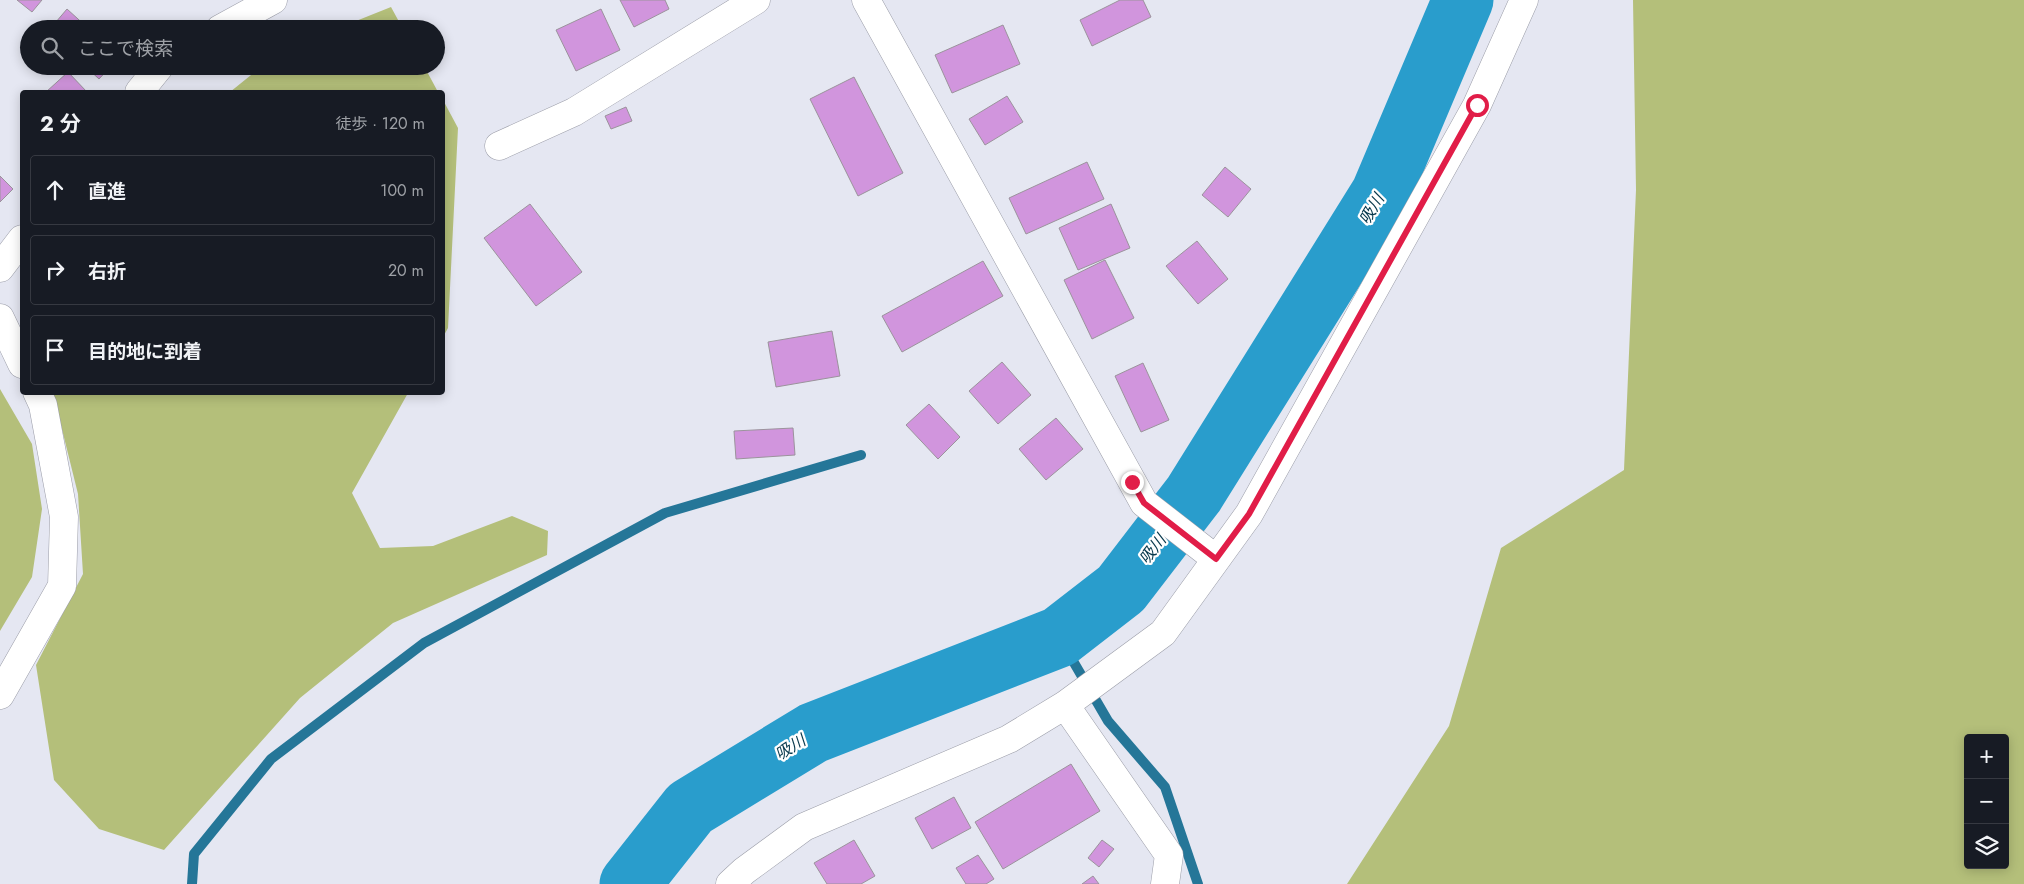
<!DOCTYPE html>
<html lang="ja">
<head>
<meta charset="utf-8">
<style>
  body { margin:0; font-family:Jost,"Noto Sans JP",sans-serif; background:#20242c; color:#f1f3f6 }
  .controls { position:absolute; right:15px; bottom:15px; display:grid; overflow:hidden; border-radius:5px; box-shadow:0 2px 12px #0003 }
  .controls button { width:45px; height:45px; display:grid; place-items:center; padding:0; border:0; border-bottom:1px solid #363941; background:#171b24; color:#f1f3f6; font:25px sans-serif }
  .stop { position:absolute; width:15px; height:15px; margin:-11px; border:4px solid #e11d48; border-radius:50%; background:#fff }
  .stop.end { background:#e11d48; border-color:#fff; box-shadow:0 1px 5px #0008 }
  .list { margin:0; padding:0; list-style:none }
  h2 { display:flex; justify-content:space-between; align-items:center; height:65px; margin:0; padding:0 20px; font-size:21px }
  h2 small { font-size:16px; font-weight:400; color:#9ea1a6 }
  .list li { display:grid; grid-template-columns:32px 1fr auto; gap:15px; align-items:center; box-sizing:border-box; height:70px; margin:0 10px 10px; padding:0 10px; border:1px solid #363941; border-radius:5px }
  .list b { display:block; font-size:19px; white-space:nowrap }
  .list em { font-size:16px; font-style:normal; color:#9ea1a6 }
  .icon { flex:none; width:28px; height:28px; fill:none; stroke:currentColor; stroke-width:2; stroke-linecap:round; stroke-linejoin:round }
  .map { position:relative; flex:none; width:2024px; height:884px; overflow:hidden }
  .search { position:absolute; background:#171b24; box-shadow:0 2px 12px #0003; left:20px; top:20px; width:425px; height:55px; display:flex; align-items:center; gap:12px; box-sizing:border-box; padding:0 18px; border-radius:28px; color:#9ea1a6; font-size:19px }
  .panel { position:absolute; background:#171b24; box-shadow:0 2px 12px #0003; left:20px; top:90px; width:425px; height:305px; border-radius:5px }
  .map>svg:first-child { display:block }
  .green { fill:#b4bf7a; fill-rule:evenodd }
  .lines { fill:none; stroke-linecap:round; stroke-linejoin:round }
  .stream { stroke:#257698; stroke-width:10 }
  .river { stroke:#299dcc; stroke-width:61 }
  .building { fill:#d195dd; stroke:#9b939c }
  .minor-casing { stroke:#9b9da8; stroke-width:29 }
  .minor { stroke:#fff; stroke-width:28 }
  .route { stroke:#e11d48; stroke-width:6 }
  .labels { text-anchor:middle; stroke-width:4.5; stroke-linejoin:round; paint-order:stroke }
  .water-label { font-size:16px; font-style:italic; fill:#07384c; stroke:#fff }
</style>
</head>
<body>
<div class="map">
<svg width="2024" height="884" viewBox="0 0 2024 884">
  <rect width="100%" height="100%" fill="#e5e7f2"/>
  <path class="green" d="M1633 0H2024V884H1347L1449 726 1501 548 1624 470 1636 190ZM1968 738H2005V865H1968Z
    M391 7 403 29H336Z
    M262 66H424L438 92H230Z
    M443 100 458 128 448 328 443 337Z
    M0 389 32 444 42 509 32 577 0 631Z
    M53 393H408L352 493 380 548 433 546 512 516 548 531 547 555 393 623 300 698 164 850 99 829 54 780 36 665 83 574 78 494Z"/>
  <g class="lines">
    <path class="stream" d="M1059 637 1108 721 1165 787 1198 884
      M192 884 194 854 271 759 424 643 665 513 861 455"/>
    <path class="river" d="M630 884 690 808 813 733 1059 637 1121 589 1194 494 1381 194 1463 0"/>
  </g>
  <path class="building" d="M17 0H42L32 12Z
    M620 0H665L669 9 634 27Z
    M1120 0H1143L1151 17 1092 46 1080 20Z
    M67 9 89 29H50Z
    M601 9 620 50 576 71 556 30Z
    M1003 25 1020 64 952 93 935 55Z
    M85 66H111L99 79Z
    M68 72 87 92H46Z
    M854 77 903 173 858 196 810 99Z
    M1007 96 1023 122 985 145 969 119Z
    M626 107 632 121 611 129 605 116Z
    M1087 162 1104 199 1026 234 1009 198Z
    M1225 167 1251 189 1228 217 1202 195Z
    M0 176 13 189 0 202Z
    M530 204 582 272 536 306 484 238Z
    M1111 204 1130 248 1078 270 1059 228Z
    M1197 241 1228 279 1198 304 1166 266Z
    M1105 260 1134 318 1092 339 1064 280Z
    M983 261 1003 296 902 352 882 316Z
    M832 331 840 376 776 387 768 342Z
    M1002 362 1031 395 998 424 969 391Z
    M1143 363 1169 420 1141 432 1115 376Z
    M929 404 960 437 938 459 906 425Z
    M1056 418 1083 449 1046 480 1019 449Z
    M793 428 795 455 736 459 734 431Z
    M1071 764 1100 811 1003 869 975 822Z
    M954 797 971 828 932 849 915 818Z
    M854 840 875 876 861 884H827L814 863Z
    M1102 840 1114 849 1099 867 1088 858Z
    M978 855 994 879 986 884H966L956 868Z
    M1093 876 1099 884H1082Z"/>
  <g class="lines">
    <defs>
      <path id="minor" d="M866 0 1144 503 1216 559
        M220 29 273 0
        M139 92 160 66
        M499 146 574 112 756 0
        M0 268 22 239
        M0 318 22 364
        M0 695 62 586 64 517 43 405 37 392
        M1065 705 1169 855 1165 884
        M730 884 744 871 804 827 1009 739 1065 705 1163 633 1249 514 1477 105 1524 0"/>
    </defs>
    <use href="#minor" class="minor-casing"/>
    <use href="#minor" class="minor"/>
  </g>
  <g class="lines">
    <path class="route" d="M1132 482 1144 503 1216 559 1249 514 1477 105"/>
  </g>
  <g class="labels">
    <g class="water-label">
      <text transform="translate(1371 209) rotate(-59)" y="6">吸川</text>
      <text transform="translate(1152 549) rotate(-52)" y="6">吸川</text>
      <text transform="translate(790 747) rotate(-32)" y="6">吸川</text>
    </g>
  </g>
</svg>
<div class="controls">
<button>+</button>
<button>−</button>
<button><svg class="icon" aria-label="layers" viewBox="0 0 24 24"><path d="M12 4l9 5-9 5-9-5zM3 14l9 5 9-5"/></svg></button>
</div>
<div class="stop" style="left:1477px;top:105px"></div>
<div class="stop end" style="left:1132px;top:482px"></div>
<div class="search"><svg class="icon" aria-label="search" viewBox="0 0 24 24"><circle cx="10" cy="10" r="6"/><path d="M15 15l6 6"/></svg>ここで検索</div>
<section class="panel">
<h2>2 分<small>徒歩 · 120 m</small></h2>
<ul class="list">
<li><svg class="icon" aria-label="ahead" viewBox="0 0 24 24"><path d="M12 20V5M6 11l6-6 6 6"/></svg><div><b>直進</b></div><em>100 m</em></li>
<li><svg class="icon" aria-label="right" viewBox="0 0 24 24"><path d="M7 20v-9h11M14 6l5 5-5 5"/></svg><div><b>右折</b></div><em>20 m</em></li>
<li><svg class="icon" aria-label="arrive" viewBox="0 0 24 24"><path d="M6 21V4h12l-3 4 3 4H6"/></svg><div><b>目的地に到着</b></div></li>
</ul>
</section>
</div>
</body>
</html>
